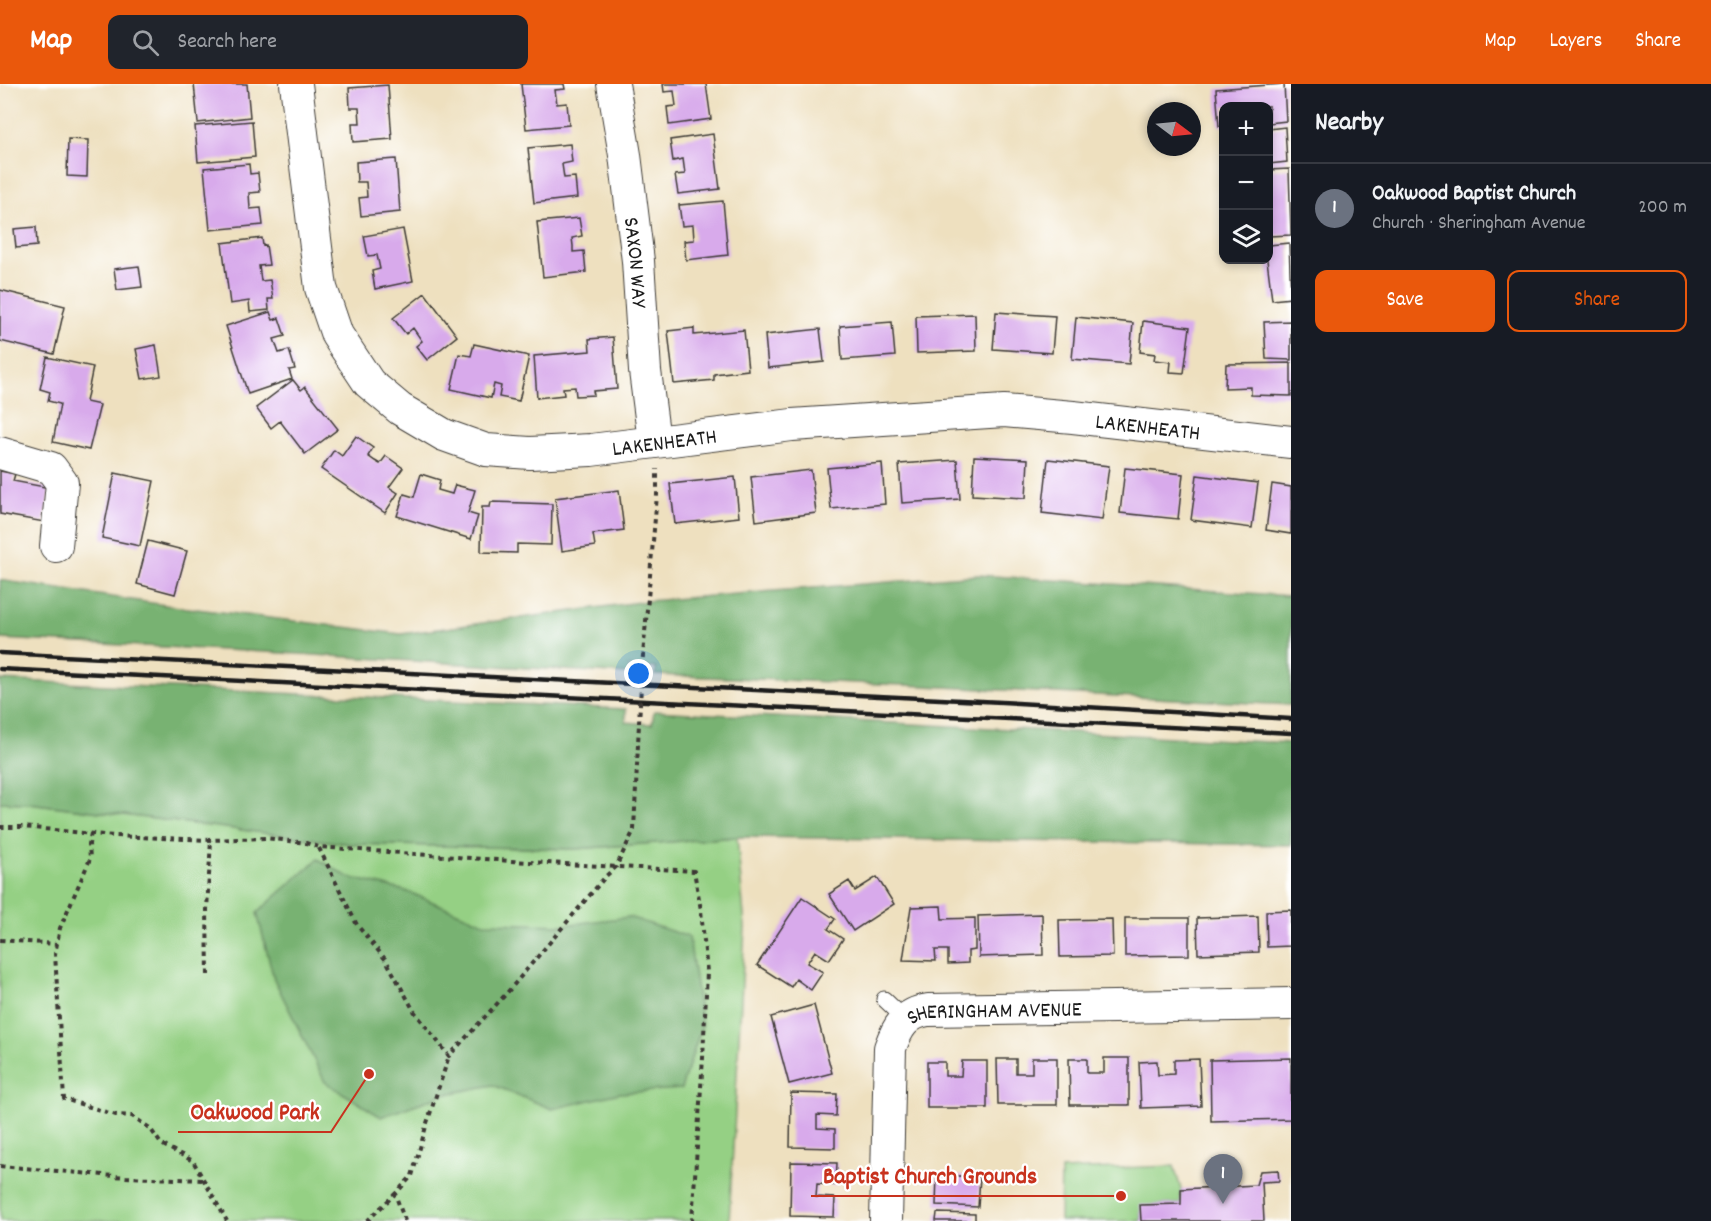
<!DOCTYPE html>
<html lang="en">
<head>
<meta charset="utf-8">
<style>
  body { margin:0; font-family:Dekko,sans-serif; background:#20242c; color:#f1f3f6 }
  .controls { position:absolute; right:18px; top:18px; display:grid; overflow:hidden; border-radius:12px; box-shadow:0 3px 9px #0003 }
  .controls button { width:54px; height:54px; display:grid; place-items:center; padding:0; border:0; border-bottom:2px solid #363941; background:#171b24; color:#f1f3f6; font:30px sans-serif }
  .compass { position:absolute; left:1147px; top:18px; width:54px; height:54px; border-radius:50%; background:#171b24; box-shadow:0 3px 9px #0003; rotate:106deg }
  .you { position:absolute; left:639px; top:590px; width:21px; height:21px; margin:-15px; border:4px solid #fff; border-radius:50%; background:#1a73e8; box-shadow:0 0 0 9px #1a73e833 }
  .badge { display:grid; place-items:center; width:39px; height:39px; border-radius:50%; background:#ea580c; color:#fff; font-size:20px; font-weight:700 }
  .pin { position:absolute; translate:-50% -50px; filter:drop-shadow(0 2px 3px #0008) }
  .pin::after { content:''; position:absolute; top:32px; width:21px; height:18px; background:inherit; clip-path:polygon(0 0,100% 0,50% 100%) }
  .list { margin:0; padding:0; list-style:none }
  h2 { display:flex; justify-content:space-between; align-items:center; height:78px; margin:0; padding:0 24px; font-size:26px }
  h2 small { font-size:20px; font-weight:400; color:#9ea1a6 }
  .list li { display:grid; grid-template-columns:39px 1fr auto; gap:18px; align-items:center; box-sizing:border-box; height:90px; padding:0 24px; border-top:2px solid #363941 }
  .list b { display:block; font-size:22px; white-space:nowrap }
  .list p { margin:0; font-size:20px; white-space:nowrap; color:#9ea1a6 }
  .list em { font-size:20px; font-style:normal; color:#9ea1a6 }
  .actions { display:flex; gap:12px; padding:18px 24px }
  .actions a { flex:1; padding:14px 0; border:2px solid #ea580c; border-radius:12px; text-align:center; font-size:21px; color:#ea580c }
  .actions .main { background:#ea580c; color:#fff }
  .icon { flex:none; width:33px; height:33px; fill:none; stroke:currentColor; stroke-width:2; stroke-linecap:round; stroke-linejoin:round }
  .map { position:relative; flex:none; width:1291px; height:1137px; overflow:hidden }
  header { display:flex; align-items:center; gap:36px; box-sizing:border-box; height:84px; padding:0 30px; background:#ea580c; color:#fff }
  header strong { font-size:28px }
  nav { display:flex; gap:33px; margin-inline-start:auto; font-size:21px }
  .search { width:420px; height:54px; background:#20242c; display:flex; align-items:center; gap:15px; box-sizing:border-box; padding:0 21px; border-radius:12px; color:#9ea1a6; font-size:22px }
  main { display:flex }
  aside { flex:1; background:#171b24 }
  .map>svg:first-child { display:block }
  .green { fill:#95d084; stroke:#587650; stroke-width:1.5 }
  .forest { fill:#78b272; stroke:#4a6747; stroke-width:1.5 }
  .building { fill:#d8aaeb }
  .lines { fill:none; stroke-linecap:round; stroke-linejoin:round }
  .lane-casing { stroke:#3c3934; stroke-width:17 }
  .street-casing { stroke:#3c3934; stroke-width:34 }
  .path { stroke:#3c3934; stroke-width:4; stroke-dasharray:4.5 4.5; stroke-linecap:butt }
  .lane { stroke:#fff; stroke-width:15 }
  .street { stroke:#fff; stroke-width:32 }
  .rail { stroke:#1c1c1c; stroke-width:4.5 }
  .path-bridge { stroke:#3c3934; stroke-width:4; stroke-dasharray:4.5 4.5; stroke-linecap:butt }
  .labels { text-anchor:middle; stroke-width:4.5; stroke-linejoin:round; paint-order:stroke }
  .street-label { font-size:22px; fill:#1c1c1c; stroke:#fff }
  .leader { fill:none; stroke:#c8321e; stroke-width:2 }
  .callout-dot { fill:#c8321e; stroke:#fff; stroke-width:2 }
  .callout-label { font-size:24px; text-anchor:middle; font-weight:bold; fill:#c8321e; stroke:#fff; stroke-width:4.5; stroke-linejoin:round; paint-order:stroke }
</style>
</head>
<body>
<header>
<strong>Map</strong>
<div class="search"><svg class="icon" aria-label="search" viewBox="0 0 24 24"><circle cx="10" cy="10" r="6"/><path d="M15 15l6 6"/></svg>Search here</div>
<nav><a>Map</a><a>Layers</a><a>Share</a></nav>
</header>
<main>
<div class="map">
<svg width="1291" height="1137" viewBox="0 0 1291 1137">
  <rect width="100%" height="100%" fill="#fff"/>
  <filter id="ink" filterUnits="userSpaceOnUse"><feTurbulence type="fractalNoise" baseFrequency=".0167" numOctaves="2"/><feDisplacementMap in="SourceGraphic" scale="12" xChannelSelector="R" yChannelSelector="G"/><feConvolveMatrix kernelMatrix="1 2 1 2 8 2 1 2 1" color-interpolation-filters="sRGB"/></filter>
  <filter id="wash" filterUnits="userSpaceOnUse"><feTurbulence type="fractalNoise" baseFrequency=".008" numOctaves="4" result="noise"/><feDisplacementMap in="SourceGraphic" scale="24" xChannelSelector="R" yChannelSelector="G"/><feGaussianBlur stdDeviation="1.35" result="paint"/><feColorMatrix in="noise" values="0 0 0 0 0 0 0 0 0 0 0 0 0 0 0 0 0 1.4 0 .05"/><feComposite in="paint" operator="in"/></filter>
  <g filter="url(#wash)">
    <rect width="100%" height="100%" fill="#eee0bf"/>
    <path class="green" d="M0 718 29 719 351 760 575 765 737 753 745 843 729 1137H0Z
      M1174 1082 1181 1105V1120L1141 1122V1137H1060L1061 1086Z"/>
    <path class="forest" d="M978 491 1291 512V621L904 601 655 591 656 584 629 583 628 590 265 568 0 555V496L172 522 401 550 647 517Z
      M0 596 626 625V638L652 640 654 627 1291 659V761L737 753 575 765 351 760 29 719 0 718Z
      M318 775 348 793 406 807 484 839 564 841 629 833 689 853 702 942 681 1005 620 1009 552 1025 493 1001 442 1011 381 1033 325 998 274 895 257 829Z"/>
    <g id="blocks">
      <path class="building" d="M194 0H247L250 33 198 39Z
        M521 0H564L565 5 555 6 557 20 567 19 569 41 526 45Z
        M663 0H706L711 35 669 41 667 23 676 22 674 7 664 8Z
        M1284 0 1286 37 1269 39V22H1224V42H1219L1216 5Z
        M388 1 392 55 353 58 352 39H360L359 24H350L349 4Z
        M252 37 255 73 198 78 195 42Z
        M1285 43 1287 78 1269 80V45Z
        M713 50 720 105 678 110 675 91 685 90 683 75 673 77 670 56Z
        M68 55 88 56 87 93 67 92Z
        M570 60 572 78 562 80 564 94 575 93 577 114 534 119 528 64Z
        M396 75 400 128 361 132 359 114 367 113 366 98H357L356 78Z
        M249 80 250 90 258 89 260 108 249 109 250 125 261 124 263 141 210 146 204 84Z
        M1289 85 1291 151 1269 152V86Z
        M723 117 728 171 686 176 684 157 694 156 693 141 682 142 679 121Z
        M579 134 582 152 572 154 573 162V168L584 167 586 188 543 193 537 138Z
        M36 143 37 162 16 164 14 145Z
        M403 145 413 197 375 205 372 187 380 185 377 171 368 172 364 152Z
        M262 154 263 162 266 161 269 181 259 182 261 197 270 196 273 215H268L269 226 250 228 249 217 230 220 222 159Z
        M1289 159 1291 214 1272 216 1267 176 1269 161Z
        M139 182 142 203 117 206 114 185Z
        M0 206 65 222 54 270 0 257Z
        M425 209 457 252 427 276 416 262 422 257 413 244 406 250 393 234Z
        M270 228 273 236 279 234 285 252 274 255 279 269 289 266 295 285 289 286 292 295 248 310 226 242Z
        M996 228 1055 232 1052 269 993 265Z
        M975 230 976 267 917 269 916 232Z
        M1076 233 1133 239 1129 280 1072 275Z
        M1143 237 1190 243 1184 289 1170 288 1171 278 1154 276 1155 270 1140 268Z
        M1291 237V276L1266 275 1264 238Z
        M892 238 895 272 842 276 840 242Z
        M694 244V251L744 246 748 286 714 290V296L674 300 668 247Z
        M820 245 824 278 768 284 765 251Z
        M613 253 617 305 593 307 594 311 576 312 575 303 563 304 564 311 537 314 534 272 590 267 589 255Z
        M474 260 529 272 519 317 499 313 501 302 494 300 491 314 451 305 459 270 471 272Z
        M156 261 161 292 142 295 136 265Z
        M47 273 93 283 86 318 100 321 89 366 53 358 60 320 48 317 50 308 40 305Z
        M1291 279V312L1251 311V303L1225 304 1226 280Z
        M293 296 301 306 305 303 338 345 305 370 280 337 271 344 256 324Z
        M356 352 373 364 368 372 375 377 380 380 386 372 403 384 389 403 398 409 385 429 321 385 334 366 342 372Z
        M974 372 1028 375 1026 414 972 411Z
        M1048 375 1109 382 1102 436 1042 429Z
        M957 376 960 415 902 419 899 380Z
        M882 379 885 420 831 425 827 384Z
        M1125 384 1183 390 1178 435 1120 429Z
        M811 386 816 429 756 437 751 393Z
        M0 387 15 390 13 397 50 404 44 438 0 430Z
        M115 389 154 397 140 462 102 454Z
        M421 390 440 396 438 406 452 410 455 401 475 406 468 429 478 432 471 455 397 432 404 410 414 413Z
        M1197 391 1258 399 1252 444 1191 436Z
        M735 393 739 433 675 440 670 400Z
        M1272 400 1291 403V450L1266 446Z
        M619 406 624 446 593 450 595 462 562 467 555 414Z
        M491 418 552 420 551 461 517 460V469L481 468 482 423H490Z
        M148 457 187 467 175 510 137 500Z
        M877 793 894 820 853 847 829 810 849 797 855 807Z
        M802 813 835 835 828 845 843 855 829 876 815 867 807 879 823 888 811 906 796 895 791 903 757 881Z
        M941 822 942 835 975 834V866L968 867V879L948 880V866H935L936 877 903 876 911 823Z
        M1291 826V862L1267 863 1266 827Z
        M1042 830 1043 871 979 873 978 832Z
        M1258 832 1259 868 1198 870 1197 834Z
        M1125 834H1189V871L1125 872Z
        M1112 835 1113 872 1060 873 1059 836Z
        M814 921 832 989 789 1000 771 933Z
        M1032 974H1057V1021H998L997 975H1016V989H1032Z
        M1104 974H1129V1021H1070L1069 975H1087V989H1104Z
        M1291 974V1035L1211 1037 1210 976Z
        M1199 975 1201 1022 1141 1024 1139 978 1157 977 1158 991 1174 990V976Z
        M962 977H987V1024H927V978H945V992H961Z
        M791 1009 837 1010 836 1032 817 1031V1044L835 1045V1064L790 1063Z
        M791 1078 837 1079 836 1101 817 1100 816 1113 835 1114 834 1133 790 1132Z
        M1278 1086 1279 1097 1262 1098 1264 1137H1141L1140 1121 1181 1120V1105L1256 1101 1260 1087Z
        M937 1091 980 1093 978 1123 936 1121Z
        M937 1129 975 1130V1137H936Z"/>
    </g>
  </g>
  <g filter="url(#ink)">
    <use href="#blocks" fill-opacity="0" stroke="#3c3934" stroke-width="1.5"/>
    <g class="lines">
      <defs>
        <path id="lane" d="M884 915 905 935"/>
        <g id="street">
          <path id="s1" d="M296 0 321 204 337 251 369 299 400 325 444 351 486 366 530 369 591 366 792 341 1004 327 1073 333 1291 358"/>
          <path id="s2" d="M613 0 625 71 638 177 645 287 654 357"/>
          <path d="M0 369 51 384 62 399 56 462"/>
          <path id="s3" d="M886 1137 890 964C897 944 905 929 928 926L1291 920"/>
        </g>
      </defs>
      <use href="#lane" class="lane-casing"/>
      <use href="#street" class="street-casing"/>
      <path class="path" d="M642 583 657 411V385
        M0 743H23L114 752 211 756 266 754 306 759 319 763 511 777 694 787 701 826 707 888 703 974 692 1137
        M91 749 89 760 90 775 60 844 55 870 64 1015 116 1031 132 1032 150 1044 161 1060 193 1077 227 1137
        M319 764 357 841 386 876 414 927 449 972 506 910 606 792 616 783 634 746 639 639
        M0 856 57 860
        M208 891 207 826 211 756
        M0 1082 126 1093 203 1096
        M367 1137 395 1110
        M405 1137 395 1110 412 1092 427 1039 449 972"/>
      <use href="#lane" class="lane"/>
      <use href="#street" class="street"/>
      <path class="rail" d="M0 569 1002 618 1291 635
        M0 585 1291 649"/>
      <path class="path-bridge" d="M639 639 642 583"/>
    </g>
  </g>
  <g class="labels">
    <g class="street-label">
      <text dy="8" stroke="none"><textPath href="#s2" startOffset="180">SAXON WAY</textPath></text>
      <text dy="8" stroke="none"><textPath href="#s1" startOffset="1114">LAKENHEATH</textPath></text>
      <text dy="8" stroke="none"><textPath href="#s1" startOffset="628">LAKENHEATH</textPath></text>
      <text dy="8" stroke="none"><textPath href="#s3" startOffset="296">SHERINGHAM AVENUE</textPath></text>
    </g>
  </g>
  <path class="leader" d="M369 990L331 1048H178M1121 1112L1049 1112H811"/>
  <g class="callout-dot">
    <circle cx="369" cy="990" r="6"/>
    <circle cx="1121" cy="1112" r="6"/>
  </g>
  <g class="callout-label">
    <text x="255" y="1035">Oakwood Park</text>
    <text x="930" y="1099">Baptist Church Grounds</text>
  </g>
</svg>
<div class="controls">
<button>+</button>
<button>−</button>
<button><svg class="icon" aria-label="layers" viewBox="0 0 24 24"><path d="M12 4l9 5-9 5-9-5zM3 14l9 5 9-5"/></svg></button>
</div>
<svg class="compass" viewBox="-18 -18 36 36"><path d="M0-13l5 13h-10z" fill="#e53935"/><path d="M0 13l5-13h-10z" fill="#9ea1a6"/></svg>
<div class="you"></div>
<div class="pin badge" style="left:1223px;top:1120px;background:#6b7280">1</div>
</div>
<aside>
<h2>Nearby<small></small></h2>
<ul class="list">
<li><span class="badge" style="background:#6b7280">1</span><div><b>Oakwood Baptist Church</b><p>Church · Sheringham Avenue</p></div><em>200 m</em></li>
</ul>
<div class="actions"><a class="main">Save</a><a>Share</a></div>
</aside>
</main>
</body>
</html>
